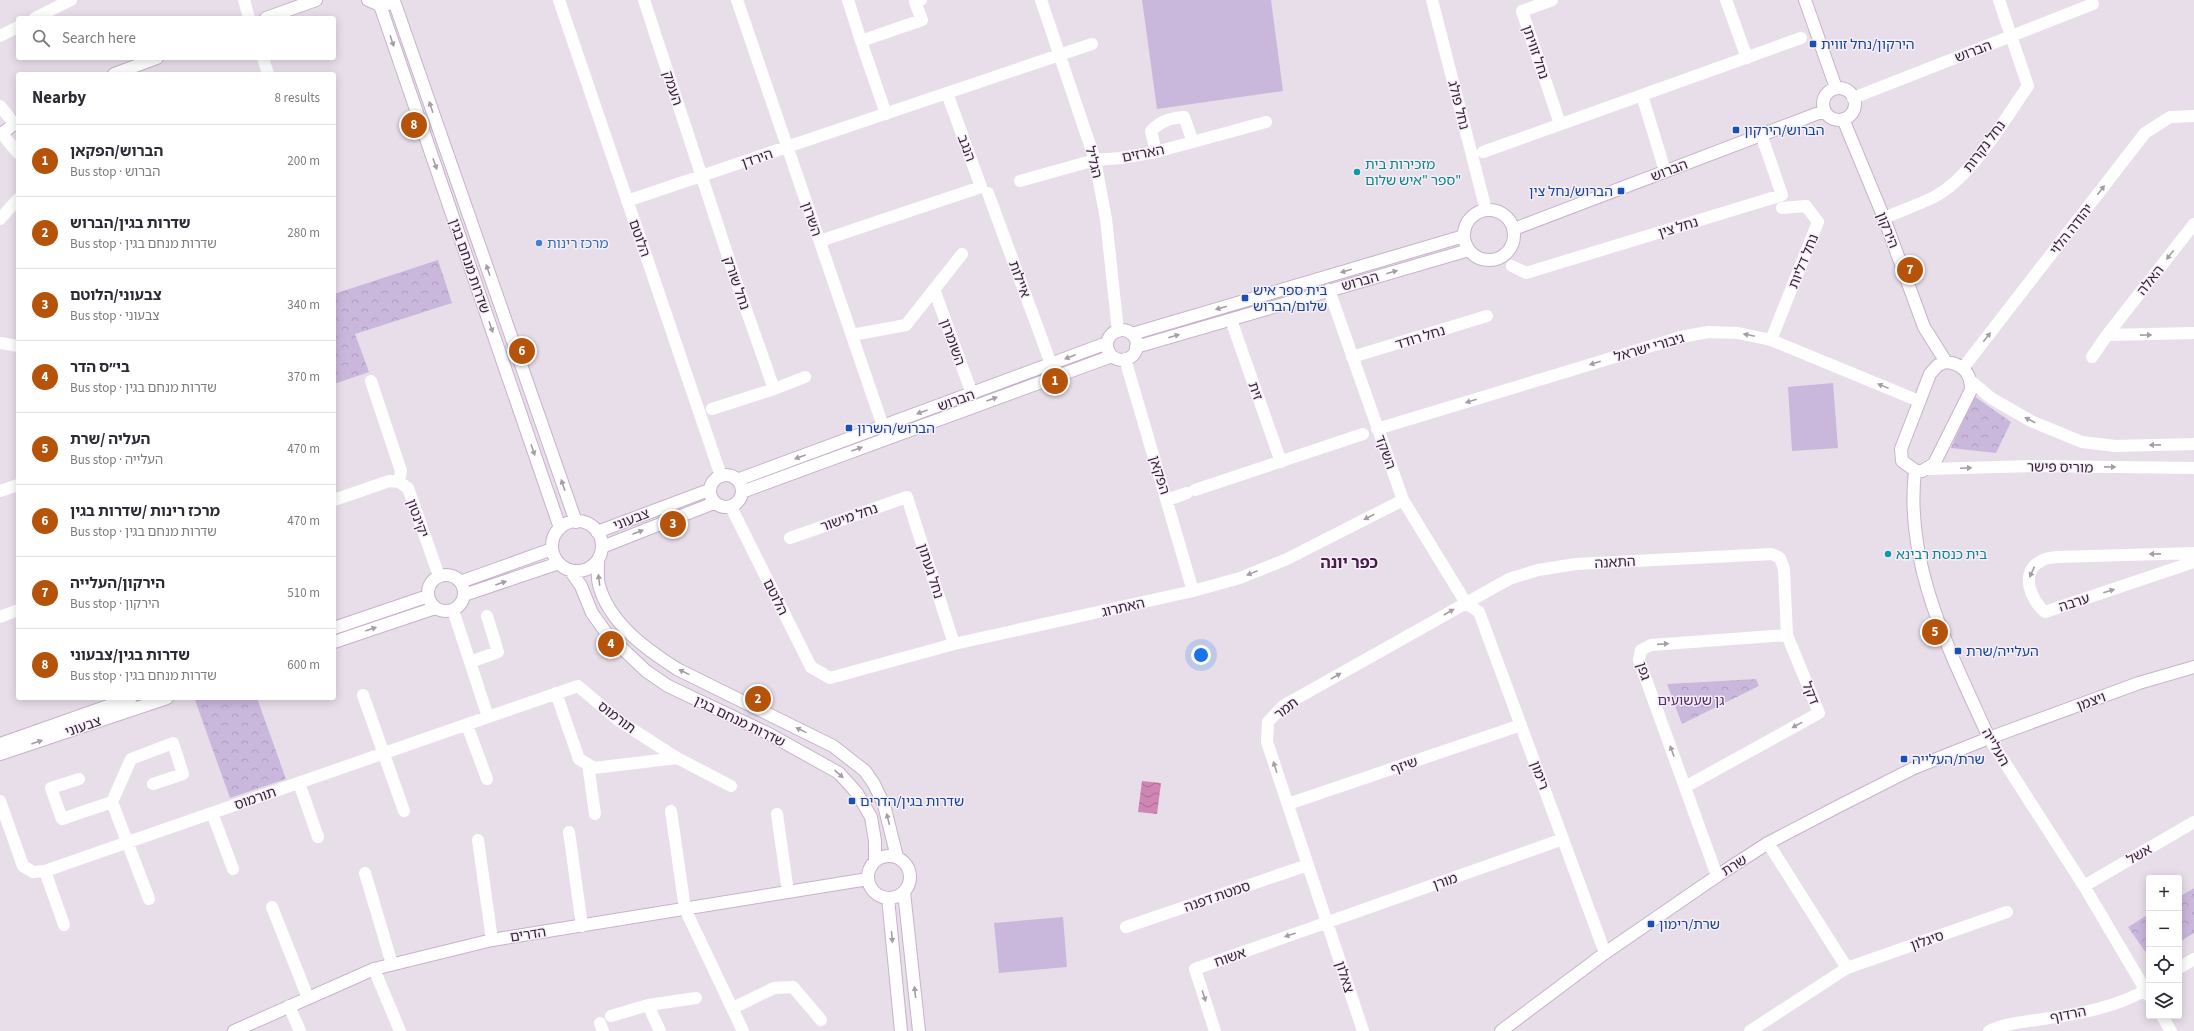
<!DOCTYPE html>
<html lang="en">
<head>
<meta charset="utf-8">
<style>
  body { margin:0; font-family:"Source Sans 3","Noto Sans Hebrew",sans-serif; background:#f7f7f7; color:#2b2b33 }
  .controls { position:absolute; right:12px; bottom:12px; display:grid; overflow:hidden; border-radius:4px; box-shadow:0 2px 10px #0003 }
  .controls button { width:36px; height:36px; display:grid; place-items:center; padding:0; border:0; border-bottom:1px solid #e1e1e2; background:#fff; color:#2b2b33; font:20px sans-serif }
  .you { position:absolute; left:1201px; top:655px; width:14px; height:14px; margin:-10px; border:3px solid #fff; border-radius:50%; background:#1a73e8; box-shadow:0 0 0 6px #1a73e833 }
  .badge { display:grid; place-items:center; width:26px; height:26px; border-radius:50%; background:#b45309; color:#fff; font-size:13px; font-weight:700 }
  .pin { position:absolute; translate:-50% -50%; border:2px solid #fff; box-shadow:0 1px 4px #0006 }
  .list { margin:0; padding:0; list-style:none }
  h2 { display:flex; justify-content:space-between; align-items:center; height:52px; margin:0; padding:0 16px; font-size:17px }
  h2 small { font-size:13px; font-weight:400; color:#7c7c81 }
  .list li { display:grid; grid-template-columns:26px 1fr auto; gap:12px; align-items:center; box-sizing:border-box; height:72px; padding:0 16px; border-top:1px solid #e1e1e2 }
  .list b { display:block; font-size:15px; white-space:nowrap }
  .list p { margin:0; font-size:13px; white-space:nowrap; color:#7c7c81 }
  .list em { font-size:13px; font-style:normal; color:#7c7c81 }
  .icon { flex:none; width:22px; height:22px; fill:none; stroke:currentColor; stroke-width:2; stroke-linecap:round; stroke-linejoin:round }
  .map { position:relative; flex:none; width:2194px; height:1031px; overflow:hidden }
  .search { position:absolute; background:#fff; box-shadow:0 2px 10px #0003; left:16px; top:16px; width:320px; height:44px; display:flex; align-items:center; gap:10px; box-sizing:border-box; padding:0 14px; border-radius:4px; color:#7c7c81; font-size:15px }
  .panel { position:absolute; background:#fff; box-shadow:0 2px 10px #0003; left:16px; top:72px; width:320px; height:628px; border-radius:4px }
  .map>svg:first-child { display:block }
  .grass { fill:#cab7dc }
  .park { fill:url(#park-crowns) }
  .water { fill:url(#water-waves) }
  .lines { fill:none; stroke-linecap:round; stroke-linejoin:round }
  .secondary-casing { stroke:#c7b2ca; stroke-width:14 }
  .street { stroke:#fff; stroke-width:12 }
  .secondary { stroke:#fff; stroke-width:12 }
  .oneway { fill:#a69ba6 }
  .transit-dot { fill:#1a4fb4; stroke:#f5eff7; stroke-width:1.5 }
  .culture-dot { fill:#0f9aa8; stroke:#f5eff7; stroke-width:1.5 }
  .shop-dot { fill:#3f7fe0; stroke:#f5eff7; stroke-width:1.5 }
  .labels { text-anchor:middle; stroke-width:3; stroke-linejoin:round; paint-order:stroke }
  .transit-label { font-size:14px; fill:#164399; stroke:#f5eff7; text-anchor:start }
  .street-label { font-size:14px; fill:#39203a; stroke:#f5eff7 }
  .culture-label { font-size:14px; fill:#0d838f; stroke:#f5eff7; text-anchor:start }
  .shop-label { font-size:14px; fill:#366cbe; stroke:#f5eff7; text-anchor:start }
  .park-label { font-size:14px; fill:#572a70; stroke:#f5eff7 }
  .quarter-label { font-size:16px; font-weight:bold; fill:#4b1c4b; stroke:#f5eff7 }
</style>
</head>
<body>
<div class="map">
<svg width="2194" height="1031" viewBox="0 0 2194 1031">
  <defs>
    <pattern id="park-crowns" width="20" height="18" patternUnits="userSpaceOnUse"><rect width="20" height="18" fill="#cab7dc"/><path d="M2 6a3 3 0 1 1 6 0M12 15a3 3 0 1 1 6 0" fill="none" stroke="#ae9dbe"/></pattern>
    <pattern id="water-waves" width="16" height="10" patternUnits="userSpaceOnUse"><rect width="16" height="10" fill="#d086b2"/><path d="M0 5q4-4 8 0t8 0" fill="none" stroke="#aa6d92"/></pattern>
  </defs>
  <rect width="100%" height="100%" fill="#e8deea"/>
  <path class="grass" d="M1142 0H1271L1283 91 1157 109Z
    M1833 383 1838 448 1792 451 1788 387Z
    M1063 917 1067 967 999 973 994 923Z"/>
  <path class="park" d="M438 260 452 303 355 334 369 372 334 384V294Z
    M1974 396 2011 422 1996 453 1951 448Z
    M1756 679 1759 686 1682 724 1667 684Z
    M202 698H257L286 779 230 798 195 700Z
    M2194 888V933L2179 942V897Z
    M2149 914V957L2128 927Z"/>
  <path class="water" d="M1142 781 1161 783 1157 814 1138 812Z"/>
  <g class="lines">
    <defs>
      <path id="secondary" d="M368 0 380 5 388 4
        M1805 0 1836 88
        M394 1 576 522
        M380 5 560 528
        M266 18 316 0
        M114 74 157 58
        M1823 104a16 16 0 1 1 32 0a16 16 0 1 1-32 0Z
        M1843 119 1884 218 1924 327 1946 362
        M0 135 18 121
        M1464 235a25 25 0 1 1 50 0a25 25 0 1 1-50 0Z
        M1514 229 1824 111
        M1107 345a15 15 0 1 1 30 0a15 15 0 1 1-30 0Z
        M1132 334 1464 236
        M1136 347 1469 250
        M1946 362C1963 364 1971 373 1971 390L1934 464 1922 471H1916L1902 461 1901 449 1930 374 1938 365Z
        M1915 471C1904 566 1951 653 1989 738
        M710 491a16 16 0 1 1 32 0a16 16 0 1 1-32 0Z
        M737 480 1107 343
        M742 492 1112 356
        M552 546a25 25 0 1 1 50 0a25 25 0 1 1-50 0Z
        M597 532 709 490
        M602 547 714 503
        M598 560C598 568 597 577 599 585 609 623 646 649 677 669L833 746 865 771 874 784 884 805 897 857
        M570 570 581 586 592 613 607 634 646 671 668 686 769 734 839 773 857 793 871 817 875 841V861
        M428 593a18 18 0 1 1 36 0a18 18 0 1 1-36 0Z
        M460 582 552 549
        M464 595 559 563
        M334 628 428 596
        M334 642 435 608
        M0 744 131 698
        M0 754 167 698
        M868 877a21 21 0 1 1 42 0a21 21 0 1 1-42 0Z
        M904 892 919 1031
        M888 898 901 1031
        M234 1031 374 969 492 940 868 879
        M1501 1031 1605 953 1717 876 1768 843 1839 806 1914 768 1989 738 2139 683 2194 667"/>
    </defs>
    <use href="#secondary" class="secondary-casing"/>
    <path class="street" d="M244 0 249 18
      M559 0 721 476
      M644 0 734 275 774 389 712 409
      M737 0 887 438
      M848 0 861 41
      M1041 0 1095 160 1106 219 1118 331
      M1432 0 1486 210
      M1552 0 1522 11 1560 124
      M1726 0 1747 58
      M35 18 71 0
      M0 36 18 27
      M263 58 268 74
      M1642 95 1665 171
      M1853 98 2093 4
      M0 106 14 123
      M886 114 861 41 922 20 915 2 921 0
      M1 133 18 153
      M1156 152 1151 131C1161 121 1170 118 1184 117L1193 142
      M1483 152 1801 38
      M1020 181 1095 160 1121 158 1156 152 1266 122
      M988 193 1051 364
      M627 201 1092 44
      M1884 218C1900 211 1918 205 1934 197 1972 177 2004 120 2028 86L1999 0
      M0 219 18 199
      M820 241 981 187 947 93
      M1512 266 1526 273 1782 195 1761 134
      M934 289 972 394
      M1329 290 1403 500 1466 603 1479 612 1605 953
      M1231 320 1281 462
      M852 335 906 325 962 254
      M2107 335 2194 333
      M1771 340 1818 222 1806 206 1782 208
      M0 343 18 346
      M1352 357 1487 316
      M2092 357 2107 335 2194 224
      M1125 359 1193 591
      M1963 368 2145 133 2170 117 2194 116
      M371 381 401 471 399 482
      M1971 381 1991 398 2031 421 2082 442 2115 446 2194 444
      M774 389 805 377
      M1377 429 1681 337 1708 332 1738 333 1771 340 1919 401
      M1927 469 2036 466 2194 468
      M1195 490 1363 434
      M0 491 18 485
      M334 500 389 481 399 482 408 488 439 576
      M1167 500 1187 493
      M731 507 811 667 830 678 954 644 1193 591 1240 578 1287 559 1403 500
      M790 538 907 497 954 644
      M2194 553 2057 557C2052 558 2045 558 2041 561 2019 572 2031 601 2045 612L2194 562
      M0 617 18 610
      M470 662 498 652 487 616
      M556 693 579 759 594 768 677 758
      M363 695 404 811
      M488 717 578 686 618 720 677 758 731 786
      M467 725 487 779
      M1989 738 2084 886 2149 996
      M588 764 595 814
      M79 779 51 788 62 819 112 802 149 899
      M299 783 318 837
      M0 801 23 866 33 872 45 871 488 717 453 610
      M112 802 131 759 173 743 183 774 153 784
      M1288 804 1521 725
      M671 811 685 909 743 1031
      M212 813 233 869
      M777 814 788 892
      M569 832 582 926
      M478 840 492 940
      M1768 843 1847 968
      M45 871 64 925
      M365 873 392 964
      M1717 876 1639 660 1641 650 1651 645 1787 635
      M2084 886 2194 822
      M272 907 308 998
      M1126 927 1308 865
      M2179 968 2194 959
      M374 969 400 1031
      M648 1005 660 1031
      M289 1006 300 1031
      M733 1008 774 988 793 987 821 1020
      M611 1016 648 1005 696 998
      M2162 1016 2171 1031
      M600 1023 603 1031
      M1215 1031 1195 969 1563 839
      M1363 1031 1267 742 1268 722 1283 706 1509 579 1538 570 1576 564 1772 554 1780 558 1784 569 1787 635 1819 713 1685 787
      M1750 1031 1847 968 2007 912
      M1989 1031C2005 1023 2025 1022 2043 1019 2078 1014 2119 1007 2149 988"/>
    <use href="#secondary" class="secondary"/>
  </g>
  <defs><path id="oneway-solid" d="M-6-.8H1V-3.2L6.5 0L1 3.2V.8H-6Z"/></defs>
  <g class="oneway">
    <use href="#oneway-solid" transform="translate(392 41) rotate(71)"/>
    <use href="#oneway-solid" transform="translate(431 107) rotate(-109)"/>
    <use href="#oneway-solid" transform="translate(435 164) rotate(71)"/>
    <use href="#oneway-solid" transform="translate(2101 190) rotate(-52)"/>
    <use href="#oneway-solid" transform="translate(2170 255) rotate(128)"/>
    <use href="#oneway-solid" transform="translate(488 270) rotate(-109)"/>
    <use href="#oneway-solid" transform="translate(1346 271) rotate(164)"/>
    <use href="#oneway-solid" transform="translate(1392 272) rotate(-16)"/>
    <use href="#oneway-solid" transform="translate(1221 308) rotate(164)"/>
    <use href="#oneway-solid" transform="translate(491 327) rotate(71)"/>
    <use href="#oneway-solid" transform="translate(1749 335) rotate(-168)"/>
    <use href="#oneway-solid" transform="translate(2146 335) rotate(-1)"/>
    <use href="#oneway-solid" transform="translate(1174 336) rotate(-16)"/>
    <use href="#oneway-solid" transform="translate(1987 337) rotate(-52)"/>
    <use href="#oneway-solid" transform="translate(1070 357) rotate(159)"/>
    <use href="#oneway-solid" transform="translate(1595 363) rotate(163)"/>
    <use href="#oneway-solid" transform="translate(1883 386) rotate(-158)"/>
    <use href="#oneway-solid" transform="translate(992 399) rotate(-20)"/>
    <use href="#oneway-solid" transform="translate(1471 401) rotate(163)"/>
    <use href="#oneway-solid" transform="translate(922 412) rotate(160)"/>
    <use href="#oneway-solid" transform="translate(2030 420) rotate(-153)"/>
    <use href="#oneway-solid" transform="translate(2155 445) rotate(179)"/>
    <use href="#oneway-solid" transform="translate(857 449) rotate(-20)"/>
    <use href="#oneway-solid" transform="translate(533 450) rotate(71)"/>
    <use href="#oneway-solid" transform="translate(800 457) rotate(160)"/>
    <use href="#oneway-solid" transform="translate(2110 467) rotate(1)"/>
    <use href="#oneway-solid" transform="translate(1966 468) rotate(-2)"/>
    <use href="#oneway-solid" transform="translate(563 485) rotate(-109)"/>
    <use href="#oneway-solid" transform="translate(1369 517) rotate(153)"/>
    <use href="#oneway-solid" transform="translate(638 532) rotate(-21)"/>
    <use href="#oneway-solid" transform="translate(2155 554) rotate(179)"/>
    <use href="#oneway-solid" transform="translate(2032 572) rotate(115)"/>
    <use href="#oneway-solid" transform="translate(1252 573) rotate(158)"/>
    <use href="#oneway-solid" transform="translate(599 580) rotate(-97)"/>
    <use href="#oneway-solid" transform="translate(501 583) rotate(-19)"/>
    <use href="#oneway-solid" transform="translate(2109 591) rotate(-18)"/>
    <use href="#oneway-solid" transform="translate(1449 612) rotate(-30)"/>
    <use href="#oneway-solid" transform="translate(371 629) rotate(-19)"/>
    <use href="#oneway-solid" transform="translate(1663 644) rotate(-4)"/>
    <use href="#oneway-solid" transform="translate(684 672) rotate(-154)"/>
    <use href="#oneway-solid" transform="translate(1336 676) rotate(-30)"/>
    <use href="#oneway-solid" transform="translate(1797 725) rotate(151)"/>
    <use href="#oneway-solid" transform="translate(801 730) rotate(-154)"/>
    <use href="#oneway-solid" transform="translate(37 742) rotate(-19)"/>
    <use href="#oneway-solid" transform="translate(1672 751) rotate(-110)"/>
    <use href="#oneway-solid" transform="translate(1275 767) rotate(-108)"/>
    <use href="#oneway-solid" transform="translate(839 774) rotate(40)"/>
    <use href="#oneway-solid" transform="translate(888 819) rotate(-104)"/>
    <use href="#oneway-solid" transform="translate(1290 935) rotate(161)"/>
    <use href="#oneway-solid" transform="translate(892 937) rotate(85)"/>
    <use href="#oneway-solid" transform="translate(915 992) rotate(-96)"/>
    <use href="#oneway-solid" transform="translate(1204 996) rotate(72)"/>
  </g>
  <g class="transit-dot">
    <rect x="1809" y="40" width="8" height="8" rx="2"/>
    <rect x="1732" y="126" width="8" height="8" rx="2"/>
    <rect x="1617" y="187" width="8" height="8" rx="2"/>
    <rect x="1241" y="294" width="8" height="8" rx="2"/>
    <rect x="845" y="424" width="8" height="8" rx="2"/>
    <rect x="1954" y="647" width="8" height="8" rx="2"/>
    <rect x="1900" y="755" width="8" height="8" rx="2"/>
    <rect x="848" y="797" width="8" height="8" rx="2"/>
    <rect x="1647" y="920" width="8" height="8" rx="2"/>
  </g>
  <g class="culture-dot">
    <circle cx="1357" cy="172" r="4"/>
    <circle cx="1888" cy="554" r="4"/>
  </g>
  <circle class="shop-dot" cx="539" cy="243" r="4"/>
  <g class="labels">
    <g class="transit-label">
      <text x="1821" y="49">הירקון/נחל זווית</text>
      <text x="1744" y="135">הברוש/הירקון</text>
      <text x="1613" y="196" text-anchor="end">הברוש/נחל צין</text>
      <text x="1253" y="295">בית ספר איש<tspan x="1253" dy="16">שלום/הברוש</tspan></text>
      <text x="857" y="433">הברוש/השרון</text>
      <text x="1966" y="656">העלייה/שרת</text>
      <text x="1912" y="764">שרת/העלייה</text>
      <text x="860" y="806">שדרות בגין/הדרים</text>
      <text x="1659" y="929">שרת/רימון</text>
    </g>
    <g class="street-label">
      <text transform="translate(1973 51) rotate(-21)" y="5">הברוש</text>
      <text transform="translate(1536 52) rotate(71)" y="5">נחל זוויתן</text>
      <text transform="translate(673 88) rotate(72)" y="5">העמק</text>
      <text transform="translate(1459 105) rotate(76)" y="5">נחל פולג</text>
      <text transform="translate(1984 146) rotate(-53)" y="5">נחל נקרות</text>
      <text transform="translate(967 148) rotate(70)" y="5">הנגב</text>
      <text transform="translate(1143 153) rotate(-11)" y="5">הארזים</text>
      <text transform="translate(757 158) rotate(-19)" y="5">הירדן</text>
      <text transform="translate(1094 162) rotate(76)" y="5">הגליל</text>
      <text transform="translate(1669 170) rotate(-21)" y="5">הברוש</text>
      <text transform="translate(812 219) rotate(71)" y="5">השרון</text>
      <text transform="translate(1678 227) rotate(-17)" y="5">נחל צין</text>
      <text transform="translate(2071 229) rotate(-52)" y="5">יהודה הלוי</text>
      <text transform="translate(1888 230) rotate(69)" y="5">הירקון</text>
      <text transform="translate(640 238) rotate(71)" y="5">הלוטם</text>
      <text transform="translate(1803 261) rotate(-68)" y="5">נחל דליות</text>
      <text transform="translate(470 266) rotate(71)" y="5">שדרות מנחם בגין</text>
      <text transform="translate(1020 279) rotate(70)" y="5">איילות</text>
      <text transform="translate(2150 280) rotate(-52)" y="5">האלה</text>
      <text transform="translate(1360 281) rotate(-16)" y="5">הברוש</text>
      <text transform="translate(737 283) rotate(71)" y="5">נחל שורק</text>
      <text transform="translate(1420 337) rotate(-17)" y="5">נחל רודד</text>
      <text transform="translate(953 342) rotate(70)" y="5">השומרון</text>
      <text transform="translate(1649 347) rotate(-16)" y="5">גיבורי ישראל</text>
      <text transform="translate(1256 391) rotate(71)" y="5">זית</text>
      <text transform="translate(956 400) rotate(-20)" y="5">הברוש</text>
      <text transform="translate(1386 452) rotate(70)" y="5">השקד</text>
      <text transform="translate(2060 467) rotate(1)" y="5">מוריס פישר</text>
      <text transform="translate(1160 475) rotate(73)" y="5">הפקאן</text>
      <text transform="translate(849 517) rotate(-19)" y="5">נחל מישור</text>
      <text transform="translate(418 518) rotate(70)" y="5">יקינטון</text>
      <text transform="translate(631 519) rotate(-21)" y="5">צבעוני</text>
      <text transform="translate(1615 562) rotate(-3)" y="5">התאנה</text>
      <text transform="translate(931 571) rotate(72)" y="5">נחל געתון</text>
      <text transform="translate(776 597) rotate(64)" y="5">הלוטם</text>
      <text transform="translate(2074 602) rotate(-18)" y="5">ערבה</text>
      <text transform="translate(1123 607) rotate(-13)" y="5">האתרוג</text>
      <text transform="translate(1644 671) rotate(73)" y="5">גפן</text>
      <text transform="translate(1811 693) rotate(68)" y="5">דקל</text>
      <text transform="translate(2091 701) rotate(-20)" y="5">ויצמן</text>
      <text transform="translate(1286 708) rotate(-37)" y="5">תמר</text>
      <text transform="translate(617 717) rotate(37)" y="5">תורמוס</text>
      <text transform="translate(740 721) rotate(26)" y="5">שדרות מנחם בגין</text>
      <text transform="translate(83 726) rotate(-19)" y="5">צבעוני</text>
      <text transform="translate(1996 747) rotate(60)" y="5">העלייה</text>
      <text transform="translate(1404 765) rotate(-19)" y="5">שיזף</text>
      <text transform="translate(1540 775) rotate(70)" y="5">רימון</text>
      <text transform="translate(255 798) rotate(-19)" y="5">תורמוס</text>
      <text transform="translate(2139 854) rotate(-30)" y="5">אשל</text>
      <text transform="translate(1734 865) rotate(-32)" y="5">שרת</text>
      <text transform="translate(1445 881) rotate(-19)" y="5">מורן</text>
      <text transform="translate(1217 896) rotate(-19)" y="5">סמטת דפנה</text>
      <text transform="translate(528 934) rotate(-9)" y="5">הדרים</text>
      <text transform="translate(1927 940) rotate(-19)" y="5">סיגלון</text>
      <text transform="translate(1230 957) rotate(-19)" y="5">אשוח</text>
      <text transform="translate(1345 977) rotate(72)" y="5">צאלון</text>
      <text transform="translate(2068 1014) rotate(-11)" y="5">הרדוף</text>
    </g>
    <g class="culture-label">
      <text x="1365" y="169">מזכירות בית<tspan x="1365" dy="16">ספר "איש שלום"</tspan></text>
      <text x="1896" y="559">בית כנסת רבינא</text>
    </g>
    <g class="shop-label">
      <text x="547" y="248">מרכז רינות</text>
    </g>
    <g class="park-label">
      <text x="1691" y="705">גן שעשועים</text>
    </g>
    <g class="quarter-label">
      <text x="1349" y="568">כפר יונה</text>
    </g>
  </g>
</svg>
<div class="controls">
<button>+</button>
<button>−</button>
<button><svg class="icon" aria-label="locate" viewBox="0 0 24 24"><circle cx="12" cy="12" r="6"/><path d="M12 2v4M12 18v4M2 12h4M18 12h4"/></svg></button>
<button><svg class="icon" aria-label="layers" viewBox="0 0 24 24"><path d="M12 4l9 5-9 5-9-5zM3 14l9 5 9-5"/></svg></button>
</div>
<div class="you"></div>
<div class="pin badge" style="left:1055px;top:381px">1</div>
<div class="pin badge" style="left:758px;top:699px">2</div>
<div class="pin badge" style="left:673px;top:524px">3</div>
<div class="pin badge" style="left:611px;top:644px">4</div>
<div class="pin badge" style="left:1935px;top:632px">5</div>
<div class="pin badge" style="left:522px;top:351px">6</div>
<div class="pin badge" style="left:1910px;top:270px">7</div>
<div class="pin badge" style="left:414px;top:125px">8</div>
<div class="search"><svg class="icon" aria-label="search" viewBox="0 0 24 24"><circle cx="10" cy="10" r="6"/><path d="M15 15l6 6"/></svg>Search here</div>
<section class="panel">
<h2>Nearby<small>8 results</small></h2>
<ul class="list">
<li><span class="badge">1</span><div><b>הברוש/הפקאן</b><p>Bus stop · הברוש</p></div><em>200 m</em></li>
<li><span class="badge">2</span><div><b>שדרות בגין/הברוש</b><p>Bus stop · שדרות מנחם בגין</p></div><em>280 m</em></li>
<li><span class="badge">3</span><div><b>צבעוני/הלוטם</b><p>Bus stop · צבעוני</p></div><em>340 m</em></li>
<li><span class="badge">4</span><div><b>בי״ס הדר</b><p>Bus stop · שדרות מנחם בגין</p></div><em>370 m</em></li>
<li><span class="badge">5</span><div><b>העליה /שרת</b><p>Bus stop · העלייה</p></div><em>470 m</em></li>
<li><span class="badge">6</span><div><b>מרכז רינות /שדרות בגין</b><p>Bus stop · שדרות מנחם בגין</p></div><em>470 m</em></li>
<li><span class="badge">7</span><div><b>הירקון/העלייה</b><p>Bus stop · הירקון</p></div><em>510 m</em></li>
<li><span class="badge">8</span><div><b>שדרות בגין/צבעוני</b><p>Bus stop · שדרות מנחם בגין</p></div><em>600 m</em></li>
</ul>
</section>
</div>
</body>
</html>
